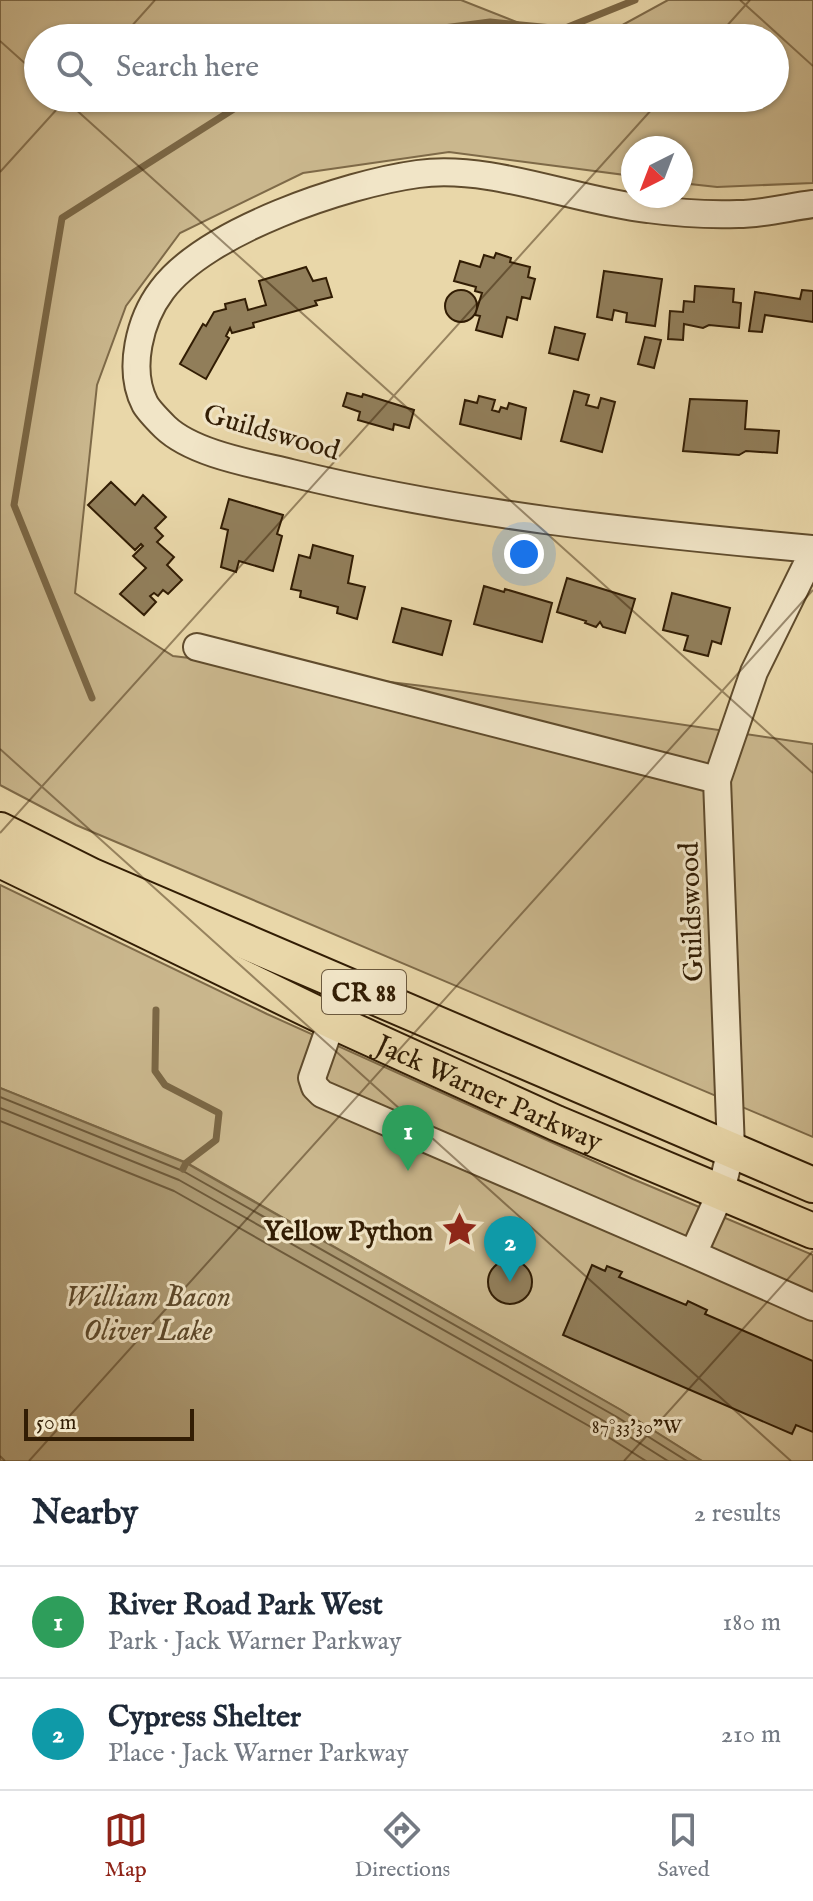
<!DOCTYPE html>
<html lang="en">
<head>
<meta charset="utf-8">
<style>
  body { margin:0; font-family:"IM FELL English",serif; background:#f2f2f3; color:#1f2937 }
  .compass { position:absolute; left:621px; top:136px; width:72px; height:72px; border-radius:50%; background:#fff; box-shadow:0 2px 6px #0004; rotate:222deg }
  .scale { position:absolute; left:24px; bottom:20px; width:170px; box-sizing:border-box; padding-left:8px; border:4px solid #321d04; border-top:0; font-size:22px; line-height:28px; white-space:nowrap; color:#321d04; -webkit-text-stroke:6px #f1e5c7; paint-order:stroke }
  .you { position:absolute; left:524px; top:554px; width:28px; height:28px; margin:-20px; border:6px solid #fff; border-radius:50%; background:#1a73e8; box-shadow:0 0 0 12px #1a73e833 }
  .badge { display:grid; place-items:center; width:52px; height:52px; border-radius:50%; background:#8f2418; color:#fff; font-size:26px; font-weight:700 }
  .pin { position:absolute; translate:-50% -66px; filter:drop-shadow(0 2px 4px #0008) }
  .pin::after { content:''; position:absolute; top:42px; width:28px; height:24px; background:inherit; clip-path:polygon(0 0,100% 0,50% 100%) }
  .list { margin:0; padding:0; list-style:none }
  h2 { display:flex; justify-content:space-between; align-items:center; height:104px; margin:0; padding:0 32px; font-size:34px }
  h2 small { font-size:26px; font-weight:400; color:#747a83 }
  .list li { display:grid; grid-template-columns:52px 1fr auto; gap:24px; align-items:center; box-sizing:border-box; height:112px; padding:0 32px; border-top:2px solid #e0e1e3 }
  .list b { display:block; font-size:30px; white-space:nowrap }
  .list p { margin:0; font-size:26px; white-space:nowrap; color:#747a83 }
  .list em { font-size:26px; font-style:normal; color:#747a83 }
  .icon { flex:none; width:44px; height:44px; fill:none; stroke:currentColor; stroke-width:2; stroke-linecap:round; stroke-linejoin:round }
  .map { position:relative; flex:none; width:813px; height:1461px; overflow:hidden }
  .search { position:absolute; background:#fff; box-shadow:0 2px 6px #0004; left:24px; right:24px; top:24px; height:88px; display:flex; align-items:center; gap:20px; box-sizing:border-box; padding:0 28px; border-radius:44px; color:#747a83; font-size:30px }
  .sheet { height:328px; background:#fff }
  nav { display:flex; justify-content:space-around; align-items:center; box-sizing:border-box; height:112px; border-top:2px solid #e0e1e3; background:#fff; font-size:22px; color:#747a83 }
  nav a { display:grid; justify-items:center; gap:4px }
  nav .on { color:#8f2418 }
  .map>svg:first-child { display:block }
  .green { fill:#cab78d; stroke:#7e6a48; stroke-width:2; fill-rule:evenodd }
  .water { fill:#ab9871; stroke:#7b6745; stroke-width:2 }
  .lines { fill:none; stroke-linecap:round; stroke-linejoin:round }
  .shore { stroke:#6e5a3a; stroke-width:2 }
  .stream { stroke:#7b6745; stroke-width:7 }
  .building { fill:#917e5a; stroke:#321d04; stroke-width:2 }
  .minor-casing { stroke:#604c2d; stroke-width:30 }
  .major-casing { stroke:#321d04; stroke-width:38 }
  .minor { stroke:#f1e5c7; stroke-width:26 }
  .major { stroke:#e9d7a9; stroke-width:34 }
  .ticks { fill:none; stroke:#321d04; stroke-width:2; stroke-opacity:0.45 }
  .labels { text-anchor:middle; stroke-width:6; stroke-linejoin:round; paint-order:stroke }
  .shield { fill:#f1e5c7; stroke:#6b593e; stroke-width:2 }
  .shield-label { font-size:26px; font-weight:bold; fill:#321d04 }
  .street-label { font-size:28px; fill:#321d04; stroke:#f1e5c7 }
  .poi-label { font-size:28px; font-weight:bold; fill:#321d04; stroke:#f1e5c7; text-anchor:end }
  .water-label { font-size:30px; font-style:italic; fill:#5c482a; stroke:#f1e5c7 }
  .ticks-label { font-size:20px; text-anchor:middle; fill:#321d04; stroke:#f1e5c7; stroke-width:6; stroke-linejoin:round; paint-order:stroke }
</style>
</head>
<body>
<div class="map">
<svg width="813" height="1461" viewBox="0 0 813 1461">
  <rect width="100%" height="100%" fill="#e9d7a9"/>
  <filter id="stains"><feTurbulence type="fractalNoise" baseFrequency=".0025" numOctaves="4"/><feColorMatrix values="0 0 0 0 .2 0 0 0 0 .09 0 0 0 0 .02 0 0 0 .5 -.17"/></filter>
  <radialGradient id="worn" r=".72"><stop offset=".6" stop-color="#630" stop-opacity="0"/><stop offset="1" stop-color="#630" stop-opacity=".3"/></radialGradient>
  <path class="green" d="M0 0H461L547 34 617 28 668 0H813V183L717 187 681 183V148H633V176L449 152 303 173 180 233 126 306 97 385 75 593 173 656 423 686 813 744V1137L76 825 0 785ZM38 38H775V98H38Z
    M0 885 267 1014 633 1179 813 1255V1461H702L621 1410 187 1163 0 1088Z"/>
  <path class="water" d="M0 1088 186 1163 621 1410 702 1461H0Z"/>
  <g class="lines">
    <path class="shore" d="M0 1097 183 1171 617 1417 687 1461
      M0 1108 179 1180 611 1425 668 1461
      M0 1121 174 1191 605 1435 646 1461"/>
    <path class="stream" d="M366 38 490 22 563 29 635 0
      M92 698 14 505 62 218 251 98
      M156 1010 155 1071 165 1085 219 1113 216 1140 186 1163 183 1169"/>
  </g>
  <path class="building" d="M496 253 511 258 510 262 530 267 528 277 535 279 530 299 522 297 517 320 507 317 502 337 476 330 480 316 475 315 482 293 475 291 476 287 454 281 460 261 480 267 484 255 494 258Z
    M306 267 313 281 326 278 332 297 315 301 317 305 253 323 254 327 232 333 230 328 226 336 229 338 206 379 180 364 203 324 206 326 214 312 226 309 225 304 245 299 248 310 266 305 259 281Z
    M604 271 662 279 655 326 626 322 627 313 614 310 612 320 597 317Z
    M695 286 734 289 733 302 741 303 739 328 709 325 703 328 684 324 683 340 668 339 670 311 683 312 684 301 694 302Z
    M802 290 813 291V322L765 315 762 332 749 331 755 292 800 299Z
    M445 306a16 16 0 1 1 32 0a16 16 0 1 1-32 0Z
    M555 327 585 334 578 360 549 353Z
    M645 337 661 340 654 368 638 364Z
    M574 391 589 395 586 405 598 408 601 398 615 402 602 452 561 441Z
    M347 393 362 397 363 394 414 410 409 428 394 424 393 430 358 420 360 412 343 406Z
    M479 396 495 400 492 410 499 412 501 407 507 409 509 403 526 408 521 439 460 424 465 400 477 403Z
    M690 399 747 401 745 429 779 431 777 453 746 451 739 455 683 451Z
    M111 482 135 505 143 495 166 517 155 528 163 536 157 542 174 557 167 565 182 580 168 594 163 590 158 596 154 593 150 596 156 602 144 615 120 594 146 568 133 556 143 546 141 544 135 550 88 505Z
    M229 499 283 515 277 534 282 536 273 571 239 561 236 572 221 567 228 530 221 528Z
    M313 545 353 556 348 583 365 587 357 619 337 613 338 607 300 597 301 591 291 589 299 555 310 558Z
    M567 578 635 599 625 633 603 627 600 622 596 627 585 623 586 621 557 612Z
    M484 586 504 592 505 589 552 603 542 642 474 624Z
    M672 593 730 608 721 644 712 641 708 656 684 650 688 636 663 630Z
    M402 608 451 621 442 655 393 642Z
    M488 1282a22 22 0 1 1 44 0a22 22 0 1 1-44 0Z
    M592 1265 605 1271 607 1266 622 1272 619 1277 686 1305 688 1301 707 1310 705 1314 813 1361V1432L796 1425 792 1434 563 1335Z"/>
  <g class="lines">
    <defs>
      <path id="minor" d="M813 204C789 207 763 214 738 214 709 215 677 213 648 209 575 201 491 164 418 174 345 184 206 231 162 290 140 319 127 369 145 404 149 411 159 421 165 427 193 454 254 464 291 473 463 515 637 533 813 549
        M813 552 754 672 717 780 731 1149 721 1192 693 1254 813 1307
        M197 647 717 780
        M332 1021 312 1078 315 1087 322 1094 693 1254"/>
      <g id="major">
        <path d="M0 830 92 876 813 1185"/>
        <path id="s1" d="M0 860 332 1021 556 1123 813 1231"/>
      </g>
    </defs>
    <use href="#minor" class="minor-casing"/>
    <use href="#major" class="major-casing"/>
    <use href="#minor" class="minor"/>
    <use href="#major" class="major"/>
  </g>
  <path class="ticks" d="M740 0 813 66M121 38 155 0M716 38 750 0M0 41 38 75M63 98 813 773M0 172 67 98M0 749 791 1461M0 833 662 98M0 1456 5 1461M29 1461 813 590M624 1461 813 1251"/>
  <defs>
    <symbol id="sight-bare" viewBox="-9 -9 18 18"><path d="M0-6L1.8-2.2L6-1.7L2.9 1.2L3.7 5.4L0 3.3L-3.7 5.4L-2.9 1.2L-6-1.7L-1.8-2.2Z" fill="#8f2418" stroke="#f1e5c7" stroke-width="2.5" paint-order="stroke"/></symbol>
  </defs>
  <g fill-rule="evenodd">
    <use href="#sight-bare" x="434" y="1204" width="51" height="51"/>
  </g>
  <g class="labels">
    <rect class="shield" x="322" y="970" width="84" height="44" rx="6"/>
    <g class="shield-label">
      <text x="364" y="1001">CR 88</text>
    </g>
    <g class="street-label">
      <text transform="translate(272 431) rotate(16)" y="10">Guildswood</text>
      <text transform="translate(690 912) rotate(-92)" y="10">Guildswood</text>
      <text dy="10" stroke="none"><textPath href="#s1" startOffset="542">Jack Warner Parkway</textPath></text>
    </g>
    <g class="poi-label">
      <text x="433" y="1240">Yellow Python</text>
    </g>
    <g class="water-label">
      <text x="148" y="1306">William Bacon<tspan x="148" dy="34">Oliver Lake</tspan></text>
    </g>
  </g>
  <g class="ticks-label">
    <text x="637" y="1433">87°33'30"W</text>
  </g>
  <rect width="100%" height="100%" filter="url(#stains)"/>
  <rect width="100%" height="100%" fill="url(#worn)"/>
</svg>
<svg class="compass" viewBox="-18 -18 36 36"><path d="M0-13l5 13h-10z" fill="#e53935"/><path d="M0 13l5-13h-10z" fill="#747a83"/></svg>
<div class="scale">50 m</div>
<div class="you"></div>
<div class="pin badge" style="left:408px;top:1171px;background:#2e9e5b">1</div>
<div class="pin badge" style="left:510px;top:1282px;background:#0f9aa8">2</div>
<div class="search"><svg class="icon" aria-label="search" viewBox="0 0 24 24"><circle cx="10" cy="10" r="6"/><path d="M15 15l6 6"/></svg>Search here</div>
</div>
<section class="sheet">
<h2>Nearby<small>2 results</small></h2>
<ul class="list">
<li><span class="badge" style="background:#2e9e5b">1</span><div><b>River Road Park West</b><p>Park · Jack Warner Parkway</p></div><em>180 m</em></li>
<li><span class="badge" style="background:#0f9aa8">2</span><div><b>Cypress Shelter</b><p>Place · Jack Warner Parkway</p></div><em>210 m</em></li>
</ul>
</section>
<nav>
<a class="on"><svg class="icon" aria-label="map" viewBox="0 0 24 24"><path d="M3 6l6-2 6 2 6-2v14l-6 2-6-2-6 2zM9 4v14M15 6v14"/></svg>Map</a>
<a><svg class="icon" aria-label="directions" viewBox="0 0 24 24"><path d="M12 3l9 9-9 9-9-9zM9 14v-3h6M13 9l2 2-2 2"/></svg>Directions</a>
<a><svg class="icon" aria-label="saved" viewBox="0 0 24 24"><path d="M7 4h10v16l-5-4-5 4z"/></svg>Saved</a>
</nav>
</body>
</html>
